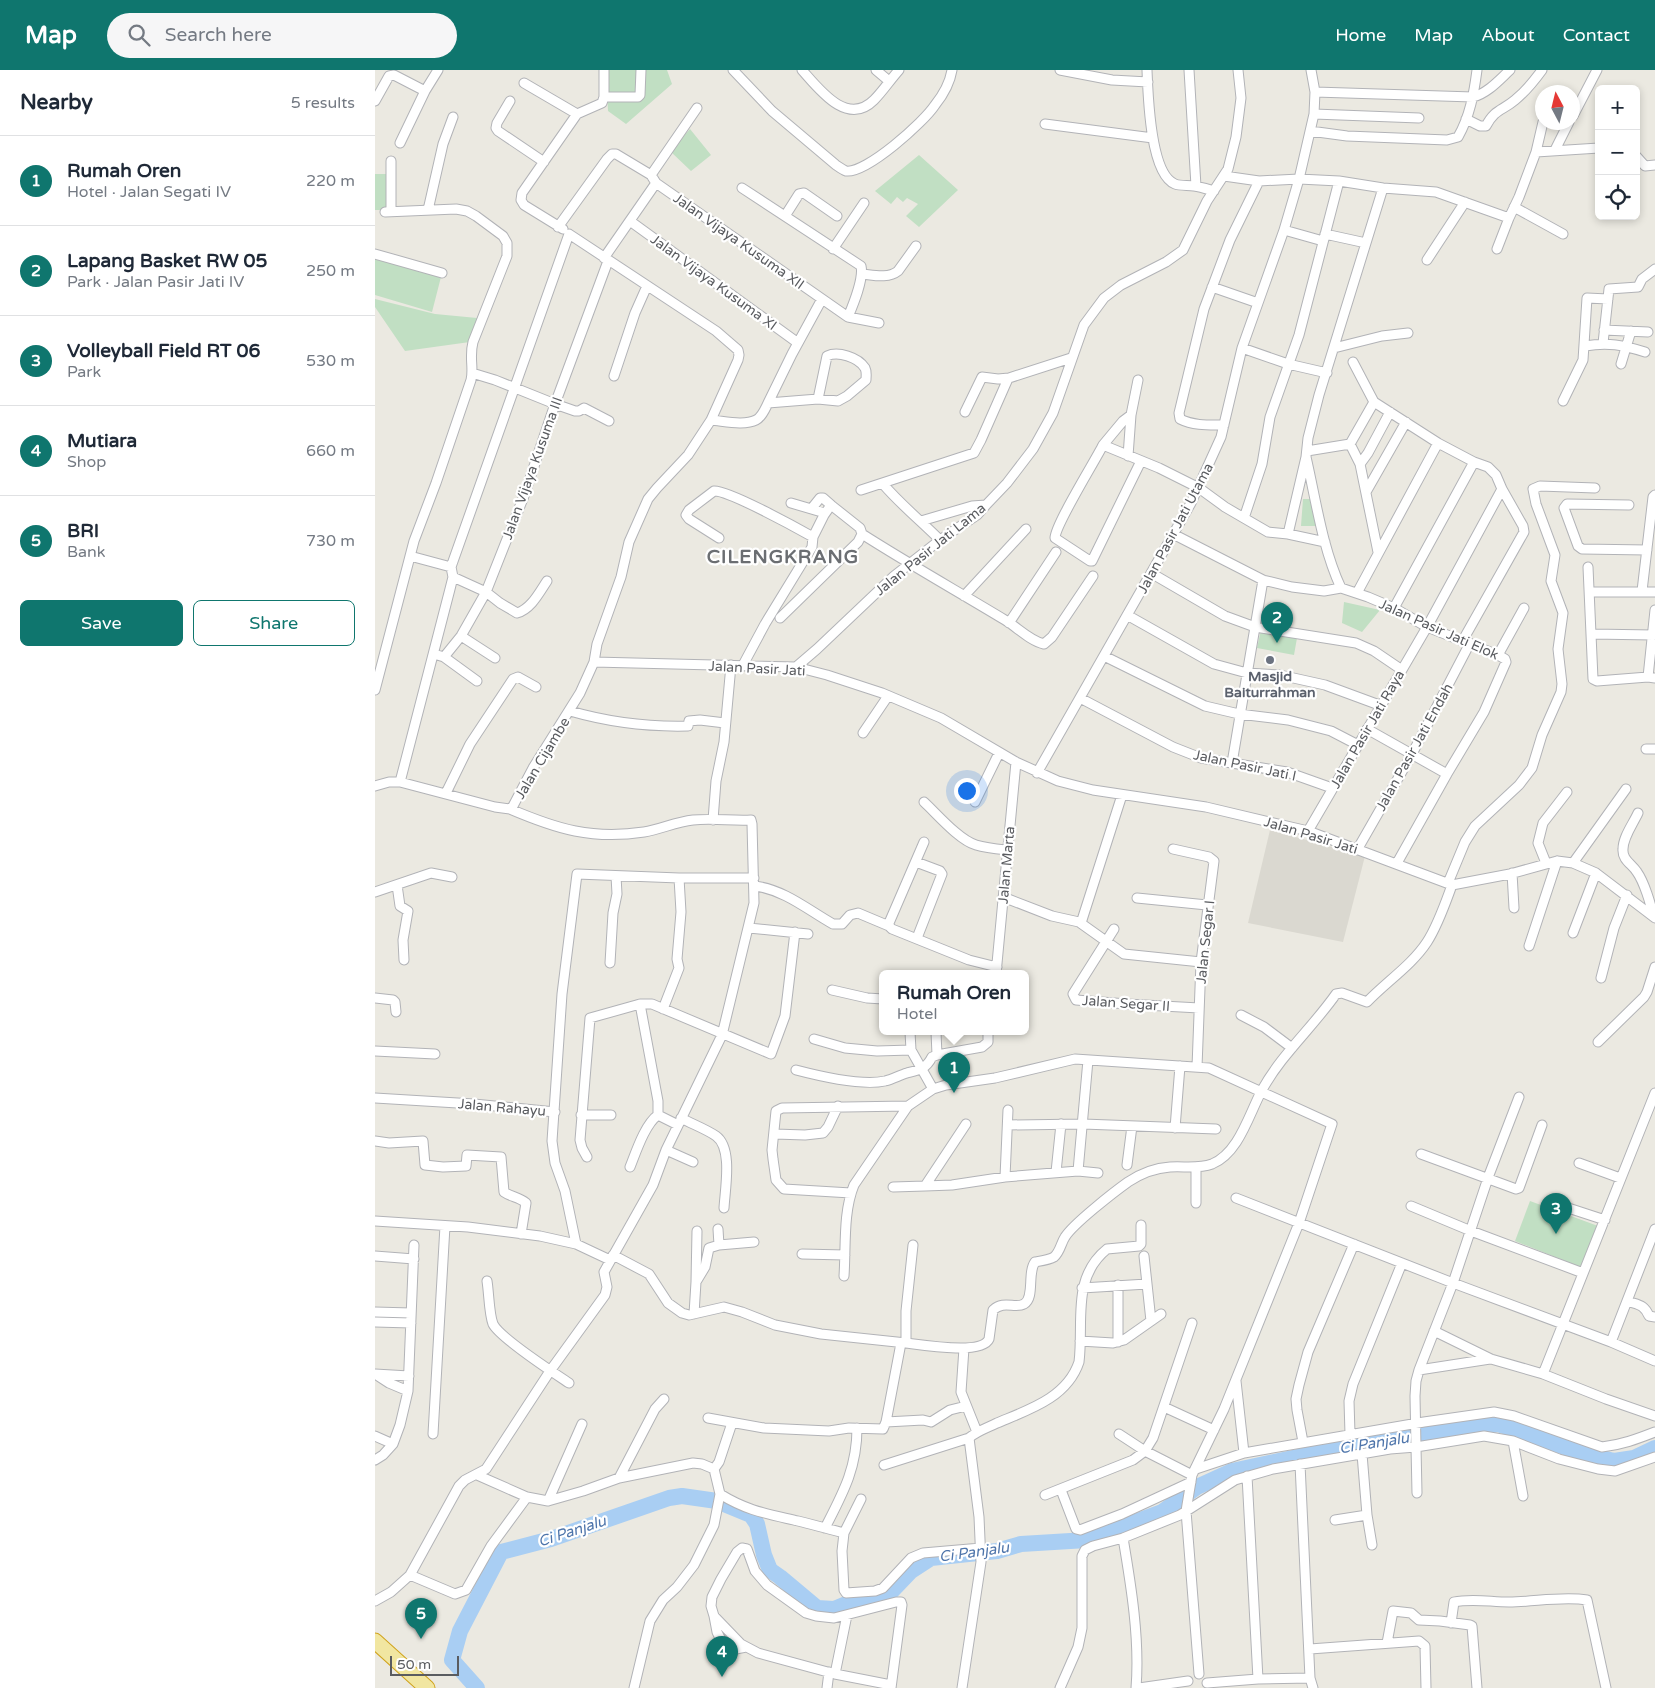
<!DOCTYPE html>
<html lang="en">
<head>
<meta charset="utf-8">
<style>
  body { margin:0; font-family:"Varela Round",sans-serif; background:#f6f6f7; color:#1f2937 }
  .controls { position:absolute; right:15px; top:15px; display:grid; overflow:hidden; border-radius:8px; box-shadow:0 2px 8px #0003 }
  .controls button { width:45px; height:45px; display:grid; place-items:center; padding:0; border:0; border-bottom:1px solid #e0e1e3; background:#fff; color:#1f2937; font:25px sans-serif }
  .compass { position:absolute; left:1160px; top:15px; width:45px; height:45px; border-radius:50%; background:#fff; box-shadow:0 2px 8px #0003; rotate:353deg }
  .scale { position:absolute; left:15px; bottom:12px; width:69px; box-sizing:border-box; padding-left:5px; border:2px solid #5a5c60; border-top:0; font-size:14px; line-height:18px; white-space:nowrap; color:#5a5c60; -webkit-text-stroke:4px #fff; paint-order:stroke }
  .you { position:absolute; left:591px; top:720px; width:18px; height:18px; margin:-12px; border:4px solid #fff; border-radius:50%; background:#1a73e8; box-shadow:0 0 0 8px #1a73e833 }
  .badge { display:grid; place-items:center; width:32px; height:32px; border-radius:50%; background:#0f766e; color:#fff; font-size:16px; font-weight:700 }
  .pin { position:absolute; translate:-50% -41px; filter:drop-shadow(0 1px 2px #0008) }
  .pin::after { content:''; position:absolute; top:26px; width:18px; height:15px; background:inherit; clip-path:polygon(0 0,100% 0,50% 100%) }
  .popup { position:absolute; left:504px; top:900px; width:150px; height:65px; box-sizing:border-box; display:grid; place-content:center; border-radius:8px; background:#fff; filter:drop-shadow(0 1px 4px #0005); font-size:16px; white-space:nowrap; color:#747a83 }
  .popup b { font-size:19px; color:#1f2937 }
  .popup::after { content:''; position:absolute; left:50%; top:100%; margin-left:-10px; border:10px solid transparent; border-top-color:#fff }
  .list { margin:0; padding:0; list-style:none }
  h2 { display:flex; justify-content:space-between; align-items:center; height:65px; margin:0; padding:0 20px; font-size:21px }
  h2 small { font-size:16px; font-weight:400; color:#747a83 }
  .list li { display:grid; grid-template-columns:32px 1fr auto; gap:15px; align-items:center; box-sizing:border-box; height:90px; padding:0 20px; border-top:1px solid #e0e1e3 }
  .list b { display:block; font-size:19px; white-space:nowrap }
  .list p { margin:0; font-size:16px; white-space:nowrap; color:#747a83 }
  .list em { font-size:16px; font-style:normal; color:#747a83 }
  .actions { display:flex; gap:10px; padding:15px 20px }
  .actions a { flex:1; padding:11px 0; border:1px solid #0f766e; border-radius:8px; text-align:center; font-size:18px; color:#0f766e }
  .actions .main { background:#0f766e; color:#fff }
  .icon { flex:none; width:28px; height:28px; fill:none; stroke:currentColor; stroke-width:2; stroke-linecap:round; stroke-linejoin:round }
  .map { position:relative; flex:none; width:1280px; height:1618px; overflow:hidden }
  header { display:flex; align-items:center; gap:30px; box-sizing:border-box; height:70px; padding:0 25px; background:#0f766e; color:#fff }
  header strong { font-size:24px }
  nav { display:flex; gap:28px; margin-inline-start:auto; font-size:18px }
  .search { width:350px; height:45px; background:#f6f6f7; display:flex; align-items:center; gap:12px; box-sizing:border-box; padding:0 18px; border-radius:28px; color:#747a83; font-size:19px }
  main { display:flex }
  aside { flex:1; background:#fff }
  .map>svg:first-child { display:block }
  .education { fill:#dad8d0 }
  .green { fill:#c1dfc3 }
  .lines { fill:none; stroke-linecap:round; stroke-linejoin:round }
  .river { stroke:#a9cef3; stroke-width:16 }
  .minor-casing { stroke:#b2b3b7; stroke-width:11 }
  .trunk-casing { stroke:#d0a31c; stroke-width:17 }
  .minor { stroke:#fff; stroke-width:9 }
  .trunk { stroke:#f1e6a1; stroke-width:15 }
  .worship-dot { fill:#6b7280; stroke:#fff; stroke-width:2 }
  .labels { text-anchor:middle; stroke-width:4.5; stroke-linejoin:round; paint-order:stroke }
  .street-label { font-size:14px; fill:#5a5c60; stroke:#fff }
  .worship-label { font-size:14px; font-weight:bold; fill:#5b616d; stroke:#fff }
  .water-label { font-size:15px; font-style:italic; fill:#4d74aa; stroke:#fff }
  .district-label { font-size:19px; font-weight:bold; letter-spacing:1px; fill:#6b6e72; stroke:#fff }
</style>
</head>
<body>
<header>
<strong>Map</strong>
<div class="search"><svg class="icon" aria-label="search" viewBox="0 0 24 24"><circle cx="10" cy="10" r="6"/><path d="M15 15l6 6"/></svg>Search here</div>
<nav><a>Home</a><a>Map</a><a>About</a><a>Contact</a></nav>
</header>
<main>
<aside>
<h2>Nearby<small>5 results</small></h2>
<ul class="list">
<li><span class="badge">1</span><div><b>Rumah Oren</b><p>Hotel · Jalan Segati IV</p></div><em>220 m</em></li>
<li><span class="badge">2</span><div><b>Lapang Basket RW 05</b><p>Park · Jalan Pasir Jati IV</p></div><em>250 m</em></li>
<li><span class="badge">3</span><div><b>Volleyball Field RT 06</b><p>Park</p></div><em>530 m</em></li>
<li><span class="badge">4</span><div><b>Mutiara</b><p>Shop</p></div><em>660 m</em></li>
<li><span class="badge">5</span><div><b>BRI</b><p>Bank</p></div><em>730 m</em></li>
</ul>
<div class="actions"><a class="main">Save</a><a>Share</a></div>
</aside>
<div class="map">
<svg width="1280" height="1618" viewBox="0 0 1280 1618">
  <rect width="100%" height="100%" fill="#ebe9e1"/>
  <path class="education" d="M895 760 990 786 968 872 873 853Z"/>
  <path class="green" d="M231 0H292L297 14 251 54 233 41Z
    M315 59 336 85 316 101 295 81Z
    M544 85 583 120 544 157 531 146 543 134 532 128 528 132 522 127 516 134 500 121Z
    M0 104H13V140H0Z
    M0 189 66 207 57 242 0 225Z
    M0 229 60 244 102 248V271L30 281 0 237Z
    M928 429H940L943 456H926Z
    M969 532 1005 540 987 562 967 553Z
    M886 560 922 568 919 585 882 578Z
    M1155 1131 1223 1156 1205 1197 1140 1171Z"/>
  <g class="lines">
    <path class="river" d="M102 1618 77 1590 85 1561 126 1482 176 1469 294 1428 307 1426 342 1431 376 1445 382 1454 389 1485 395 1500 405 1507 442 1538 459 1539 478 1531 514 1524 536 1501 556 1488 622 1481 646 1474 712 1470 787 1442 822 1417 857 1401 969 1377 1123 1354 1210 1384 1239 1391 1259 1388 1280 1378"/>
    <defs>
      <path id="minor" d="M358 0 397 41 461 95C464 97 468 100 471 101 491 104 549 52 560 35 568 25 575 12 577 0
        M427 0C444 19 472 57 499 30 508 21 515 10 524 0
        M501 0 514 11
        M685 0 737 10 773 12
        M772 0C773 25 775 104 800 114 805 116 814 115 819 116 826 117 832 119 839 121
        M814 0 821 116
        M149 13 202 44
        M940 22 1098 27C1113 23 1124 10 1135 0
        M229 27H263L265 25 266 0
        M0 31 14 6 19 5 50 21 63 0
        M135 31 122 53 121 58 123 61 169 92
        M939 44 1044 48
        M1198 46 1222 0
        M1091 49 1105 56H1111C1120 39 1127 41 1140 30 1151 21 1159 11 1167 0
        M670 54 778 68
        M935 61 972 66 1072 70 1083 67C1095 46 1099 23 1102 0
        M25 73 50 21
        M1180 80 1194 52
        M1161 82 1168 52
        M1261 86 1270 96 1280 95
        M16 91V141
        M276 105 322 38
        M849 106 884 111 924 109 964 111 1008 118 1061 122 1134 148 1122 179
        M1139 137 1188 164
        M53 140 68 74 78 47
        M410 146 424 124 429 123 462 146
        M1134 148 1144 127 1161 82 1224 78
        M255 151 423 273
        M183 157 232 89 237 84H241L276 105 281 113 473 247C478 235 489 209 486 196L367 118
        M188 159 149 135 146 130 147 123 202 44 227 33 229 27V0
        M909 160 948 171
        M950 164 991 173
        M458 179 489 133
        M0 184 67 203
        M229 188 281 113
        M1052 190 1090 132
        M487 204C498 205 513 209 523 201L541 176
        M837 217 883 233
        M473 247 504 253
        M1229 260 1273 262
        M1228 273 1234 219 1263 217 1267 209 1280 199
        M1210 276C1233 272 1248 275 1270 282
        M867 278 913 294 952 303
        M959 278 1007 266 1033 263
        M1246 294 1256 261
        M97 303 120 310 180 334 200 341H204L209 338 234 351
        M239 306 260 243 272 216
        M443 329 452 286C463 281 483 287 490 298 492 302 491 306 491 310L472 326 463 331 443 329 393 333 417 284 447 229
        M1188 331 1208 290 1212 228 1233 229
        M999 332 1063 373 1099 392
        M590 342 607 307 623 309 634 308 696 288
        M849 355C834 355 819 356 805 349L804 343 829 239 855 170 884 111
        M975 374 985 394
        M728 375 748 351 756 345
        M932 381 975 374 999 332 978 292
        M753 386 756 345 763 310
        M931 387C941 430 947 477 966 518L993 527 1019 538 1052 557 1123 585 1130 589 1131 592 1109 642 1072 704 1022 793
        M766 391 717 491H715L680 468C680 455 720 391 728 375L784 398 824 418 850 437 893 462 913 464 950 472
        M508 414C525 434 546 451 565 470
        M486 420 599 383 606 370 632 311
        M991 422 1031 352
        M416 433 450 443
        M1254 435 1192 434 1189 438 1203 476 1207 479 1272 480
        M437 438 445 428H448L456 435
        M869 448 887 394 895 347 924 265 964 111
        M546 451 597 436 611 435
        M798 464 888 510 917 517 949 521 966 518
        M913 464 931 387 933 368 944 325 1008 118
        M344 468 314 449 311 445 314 440 339 421C353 420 422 458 438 467L449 445 456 435 485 458 487 464C534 494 582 521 630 550 642 557 655 571 669 574L677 567 718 506
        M1003 482 985 394 993 383 1015 342
        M35 486 76 497
        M1213 497 1218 609 1222 611 1273 607
        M776 503 850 546 880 557 981 573 999 581 1027 600
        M78 507 111 522 125 533 142 543C156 539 164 523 172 511
        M1267 521 1278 427 1280 425
        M1215 522H1280
        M982 523 1063 373
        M589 526 651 459
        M1019 538 1099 392 1113 397 1121 405 1127 419 1148 456 1149 462 1088 570
        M1280 540 1273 607 1280 608
        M752 545 839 594 872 603 905 605 950 615 1007 636
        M405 548 483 472 487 464
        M634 553 681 482
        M1217 564 1278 565
        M86 566 120 588
        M59 584 69 587 86 566 111 522 149 426 180 334 233 191
        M1123 585 1149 538
        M729 586 830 636 864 644 913 650 956 661 983 675
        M69 587 102 611
        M219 592 421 597 452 605 507 623 566 648 641 692 683 711 718 720 831 737 933 761 1077 815 1135 804 1182 791 1198 793 1221 803 1280 848
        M368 595 390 554 437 477 438 467
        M421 597 442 579 519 506 565 470 602 445 611 435 632 413 658 379 678 343 709 255 729 228 746 215 791 192 808 180 832 131 853 99 861 67 866 28 863 0
        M0 620 39 471 61 413 96 310C99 298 94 287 98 272L132 186V173L128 166 101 146 92 141 81 139 10 142
        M705 628 798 677 826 688 912 702 957 718
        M195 641C233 652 274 657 313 656L314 651 325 650 350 653
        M992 659 1072 704
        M488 663 513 626
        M1271 679H1280
        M857 693 888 510
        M662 703 816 433 846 367 867 278 909 160 924 109 939 44 940 22 936 0
        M25 712 75 519 78 507 76 497 194 164 341 261 363 280 364 285 363 290 336 350
        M0 716 14 712H25L120 737 135 739 138 736 158 698 205 623 219 592 222 574 246 507 254 472 273 429 282 418 313 385 336 350C349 351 369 356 381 350 387 347 390 339 393 333
        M71 723 95 674 138 609 143 607 161 617
        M549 732C562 744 584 770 601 775 611 778 622 779 632 780
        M600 732 624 683
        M1263 743C1258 754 1248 767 1248 779 1247 790 1257 794 1262 802 1269 812 1276 834 1278 846
        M338 750 341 711 349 672 356 595
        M933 761 1052 557 1127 419
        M798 779 834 787 839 791 826 892 822 997
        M982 780 1037 684 1095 573
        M541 792 565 801 567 804 542 868
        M1171 793 1163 773 1168 753 1192 722
        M1198 793 1251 719
        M1137 803 1139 838
        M304 808H379
        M1073 813 1090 772 1100 756 1144 715 1157 698 1167 665 1186 622 1187 614 1183 579 1188 543 1176 511 1180 485 1161 434 1158 419 1165 416 1220 418
        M22 815 25 836 33 841 28 870 29 890
        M380 816C410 820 433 840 458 854H467L475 845 483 843 514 856 517 859 594 890 622 897
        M0 822 56 803 77 807
        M628 827 677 846 704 852 749 884 826 892
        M762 828 832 835
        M704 852 707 850 747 725
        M514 856V853L549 772
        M374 858 433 864
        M739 859 698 924 701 930 752 934 824 938
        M1198 863 1221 803
        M1154 876 1182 791
        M235 893 238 843 242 824 241 806
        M621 904 641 692
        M1226 908 1239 858 1252 825
        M457 920 492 928 508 929
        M0 928 18 930 20 932 21 942
        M265 934H277L396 984 410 946 420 862
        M866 945 889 957 917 978
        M535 962 536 980 558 1019
        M561 962 562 985
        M439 969 470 978 502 981 536 980
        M1223 972 1269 927 1272 922 1280 897
        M0 981 60 984
        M421 1000C444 1006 487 1016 510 1011 518 1009 525 1005 532 1003 544 1000 551 999 557 987L562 985 607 977 613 972V962
        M1280 1023 1168 1304 1231 1329 1280 1346
        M1144 1027 1114 1105 1078 1213 1044 1300 1041 1311 1040 1326 1041 1377 1109 1366 1138 1371 1148 1426
        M0 1028 99 1034 180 1042
        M206 1045H236
        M306 1048C317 1054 331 1059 341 1066 358 1078 350 1119 349 1138
        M591 1054 550 1116 577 1115 630 1107 703 1101 723 1103
        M633 1055 708 1054 841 1059
        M800 1058 805 996
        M400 1064 430 1065 448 1063 453 1057 463 1036
        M0 1071 14 1073 48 1071 50 1095 68 1097 91 1096 92 1085 126 1087 129 1122C136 1127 144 1127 151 1133L146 1164
        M291 1080 318 1092
        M1046 1084 1141 1119 1144 1118 1167 1055
        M212 1087 207 1078 205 1070 215 948 265 934 283 1031V1045L303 1055
        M1204 1093 1245 1108
        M752 1095 757 1056
        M255 1097C261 1082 270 1054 283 1045
        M703 1101 713 990
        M681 1102 686 1054
        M630 1107 633 1040
        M518 1117 550 1116
        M476 1123 409 1119 401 1110 398 1089 397 1080 401 1041 407 1038 533 1036
        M861 1128 1078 1213 1236 1272 1280 1291
        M821 1133V1097
        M1178 1133 1230 1150
        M1036 1136 1096 1161 1208 1203
        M0 1151 93 1157 165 1166 201 1174 235 1190
        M343 1159 344 1175
        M201 1174 190 1121 180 1093 177 1071 187 924 202 804 304 808 306 842 302 889 304 898 288 939
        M427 1184 470 1185
        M238 1185 274 1204 293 1233 307 1243 314 1245 349 1237 367 1242 400 1255 446 1264 531 1273V1241L538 1175
        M0 1186 39 1189
        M769 1186 776 1251
        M469 1206C471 1176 468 1142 479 1115L533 1036 558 1019 571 1015 620 1008 700 989 834 998 957 1054 924 1153 849 1339 817 1405 811 1441 824 1604
        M112 1211C114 1223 114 1244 118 1254 125 1268 179 1303 194 1313
        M321 1212 322 1161
        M707 1218 772 1214
        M1252 1231C1263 1235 1269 1234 1274 1246L1280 1247
        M0 1242 36 1243
        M319 1244 321 1212 330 1197 334 1178 344 1175 379 1172
        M0 1252 36 1253
        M1059 1261 1116 1289 1168 1304
        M705 1271 738 1273 749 1270 786 1244
        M743 1272V1215
        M1236 1272 1280 1159
        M531 1273C547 1275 607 1285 614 1269L618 1240C629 1230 640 1239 649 1234 660 1228 652 1203 660 1192 666 1191 674 1190 679 1187 685 1182 686 1173 690 1167 698 1154 739 1122 753 1112 765 1104 780 1098 795 1097 809 1096 823 1099 837 1094 864 1083 874 1044 887 1020 906 985 938 957 961 924L967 923 992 932C1011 912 1037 895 1052 872 1063 855 1070 834 1077 815
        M589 1278 586 1322 602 1362
        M1044 1300 1115 1289
        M0 1304 14 1313 33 1321
        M0 1304 34 1306
        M861 1311 869 1383
        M789 1337 839 1360
        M333 1348 389 1358 454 1361 474 1358 508 1359 511 1352 526 1273
        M511 1352 548 1350 556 1352 575 1340 591 1336
        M58 1364 70 1156
        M744 1364 770 1381 817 1405
        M975 1364 974 1331 978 1314 1027 1193
        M0 1366 18 1374
        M1138 1371 1184 1389 1223 1399 1240 1401 1280 1387
        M928 1372 922 1340 921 1329 924 1315 933 1282 979 1174
        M987 1384 992 1445 997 1475
        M0 1390 8 1385 18 1374 25 1355 33 1321 39 1175
        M925 1394 935 1608 938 1618
        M509 1395 594 1368
        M339 1399 344 1392 357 1353
        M821 1399 869 1383 1049 1352 1119 1342 1139 1346 1227 1377C1246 1375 1262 1369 1280 1362
        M102 1405 152 1427 173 1431 208 1421 244 1408 318 1393 327 1394 339 1399 345 1424 339 1455 319 1495 302 1517 288 1530 275 1551 259 1618
        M872 1406 883 1609
        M244 1408 280 1339 289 1329
        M686 1420 701 1459 705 1460 747 1444 816 1412
        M345 1424C372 1441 393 1444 423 1451 439 1455 454 1459 469 1463L467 1481 469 1520 471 1523 500 1521 508 1518 536 1488 548 1483 606 1478
        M670 1425 758 1390 770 1381 778 1368 817 1253
        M173 1431 207 1354
        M960 1450 992 1445
        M450 1458C468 1423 482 1398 482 1358
        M469 1463 486 1429
        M748 1468C756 1515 765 1570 761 1618
        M35 1505 80 1524 91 1520 116 1476 152 1427
        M0 1531 16 1522 35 1505 84 1416 90 1410 111 1399 175 1301 230 1225 232 1217 229 1202 278 1115 291 1080 347 965 379 833 377 754 376 750C357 751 337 748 318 750 301 752 286 759 269 762 217 770 182 759 135 739
        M339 1546 342 1562 349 1576 361 1579 371 1577
        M1076 1553 1079 1532C1097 1528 1116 1532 1134 1532 1159 1532 1187 1526 1212 1530L1231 1618
        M1012 1573 1018 1541 1036 1543 1044 1550 1065 1551 1095 1555 1097 1556 1102 1618
        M935 1579 1044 1571 1050 1576 1051 1618
        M460 1604 472 1545
        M832 1613 883 1609 935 1608
        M452 1618 454 1602
        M516 1618 527 1535 526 1532H521L459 1548 441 1546 431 1543 392 1515 380 1501 372 1479 367 1478 362 1482 346 1509 337 1527 336 1536 339 1546 366 1574 383 1583 460 1604 516 1615
        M587 1618 606 1492 604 1447 594 1368C602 1361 612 1358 622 1353 653 1340 692 1328 704 1292 709 1252 696 1208 732 1179L764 1176 766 1174V1155
        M685 1618 703 1577 707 1558V1486L710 1480 718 1476 748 1468 805 1445 860 1410 898 1399 1015 1379 1041 1377 1042 1423
        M764 1618 813 1611"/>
      <path id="trunk" d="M0 1571 52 1618"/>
    </defs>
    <use href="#minor" class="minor-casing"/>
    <use href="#trunk" class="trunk-casing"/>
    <use href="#minor" class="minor"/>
    <use href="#trunk" class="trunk"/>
  </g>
  <circle class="worship-dot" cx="895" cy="590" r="5"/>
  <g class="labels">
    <g class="street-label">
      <text transform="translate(364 171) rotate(35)" y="5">Jalan Vijaya Kusuma XII</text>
      <text transform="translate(339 212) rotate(36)" y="5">Jalan Vijaya Kusuma XI</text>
      <text transform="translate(157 398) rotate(-70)" y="5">Jalan Vijaya Kusuma III</text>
      <text transform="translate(800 458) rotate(-62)" y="5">Jalan Pasir Jati Utama</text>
      <text transform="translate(555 479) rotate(-39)" y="5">Jalan Pasir Jati Lama</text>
      <text transform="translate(1064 559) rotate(24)" y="5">Jalan Pasir Jati Elok</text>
      <text transform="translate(382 598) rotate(3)" y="5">Jalan Pasir Jati</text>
      <text transform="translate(992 659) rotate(-60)" y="5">Jalan Pasir Jati Raya</text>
      <text transform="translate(1039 677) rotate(-61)" y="5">Jalan Pasir Jati Endah</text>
      <text transform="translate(167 688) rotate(-59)" y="5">Jalan Cijambe</text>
      <text transform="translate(870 695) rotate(12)" y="5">Jalan Pasir Jati I</text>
      <text transform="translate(936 765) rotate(17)" y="5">Jalan Pasir Jati</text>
      <text transform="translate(631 795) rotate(-85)" y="5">Jalan Marta</text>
      <text transform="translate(830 872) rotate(-84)" y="5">Jalan Segar I</text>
      <text transform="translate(751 933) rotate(4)" y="5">Jalan Segar II</text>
      <text transform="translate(127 1037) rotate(5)" y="5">Jalan Rahayu</text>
    </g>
    <g class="worship-label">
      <text x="895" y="611">Masjid<tspan x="895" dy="16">Baiturrahman</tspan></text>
    </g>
    <g class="water-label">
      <text transform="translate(999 1373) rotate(-9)" y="5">Ci Panjalu</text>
      <text transform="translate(197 1461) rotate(-18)" y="5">Ci Panjalu</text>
      <text transform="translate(599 1482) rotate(-8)" y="5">Ci Panjalu</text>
    </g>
    <g class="district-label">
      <text x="408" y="493">CILENGKRANG</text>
    </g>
  </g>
</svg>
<div class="controls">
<button>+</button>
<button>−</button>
<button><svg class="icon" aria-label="locate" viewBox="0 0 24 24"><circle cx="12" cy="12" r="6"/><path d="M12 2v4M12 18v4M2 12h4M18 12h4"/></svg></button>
</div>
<svg class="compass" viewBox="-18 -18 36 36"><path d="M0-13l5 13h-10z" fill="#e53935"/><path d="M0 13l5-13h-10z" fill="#747a83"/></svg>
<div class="scale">50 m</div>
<div class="you"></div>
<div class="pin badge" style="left:579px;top:1023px">1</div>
<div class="popup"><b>Rumah Oren</b>Hotel</div>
<div class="pin badge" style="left:902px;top:573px">2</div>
<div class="pin badge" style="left:1181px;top:1164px">3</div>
<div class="pin badge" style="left:347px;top:1607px">4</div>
<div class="pin badge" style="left:46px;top:1569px">5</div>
</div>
</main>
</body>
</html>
